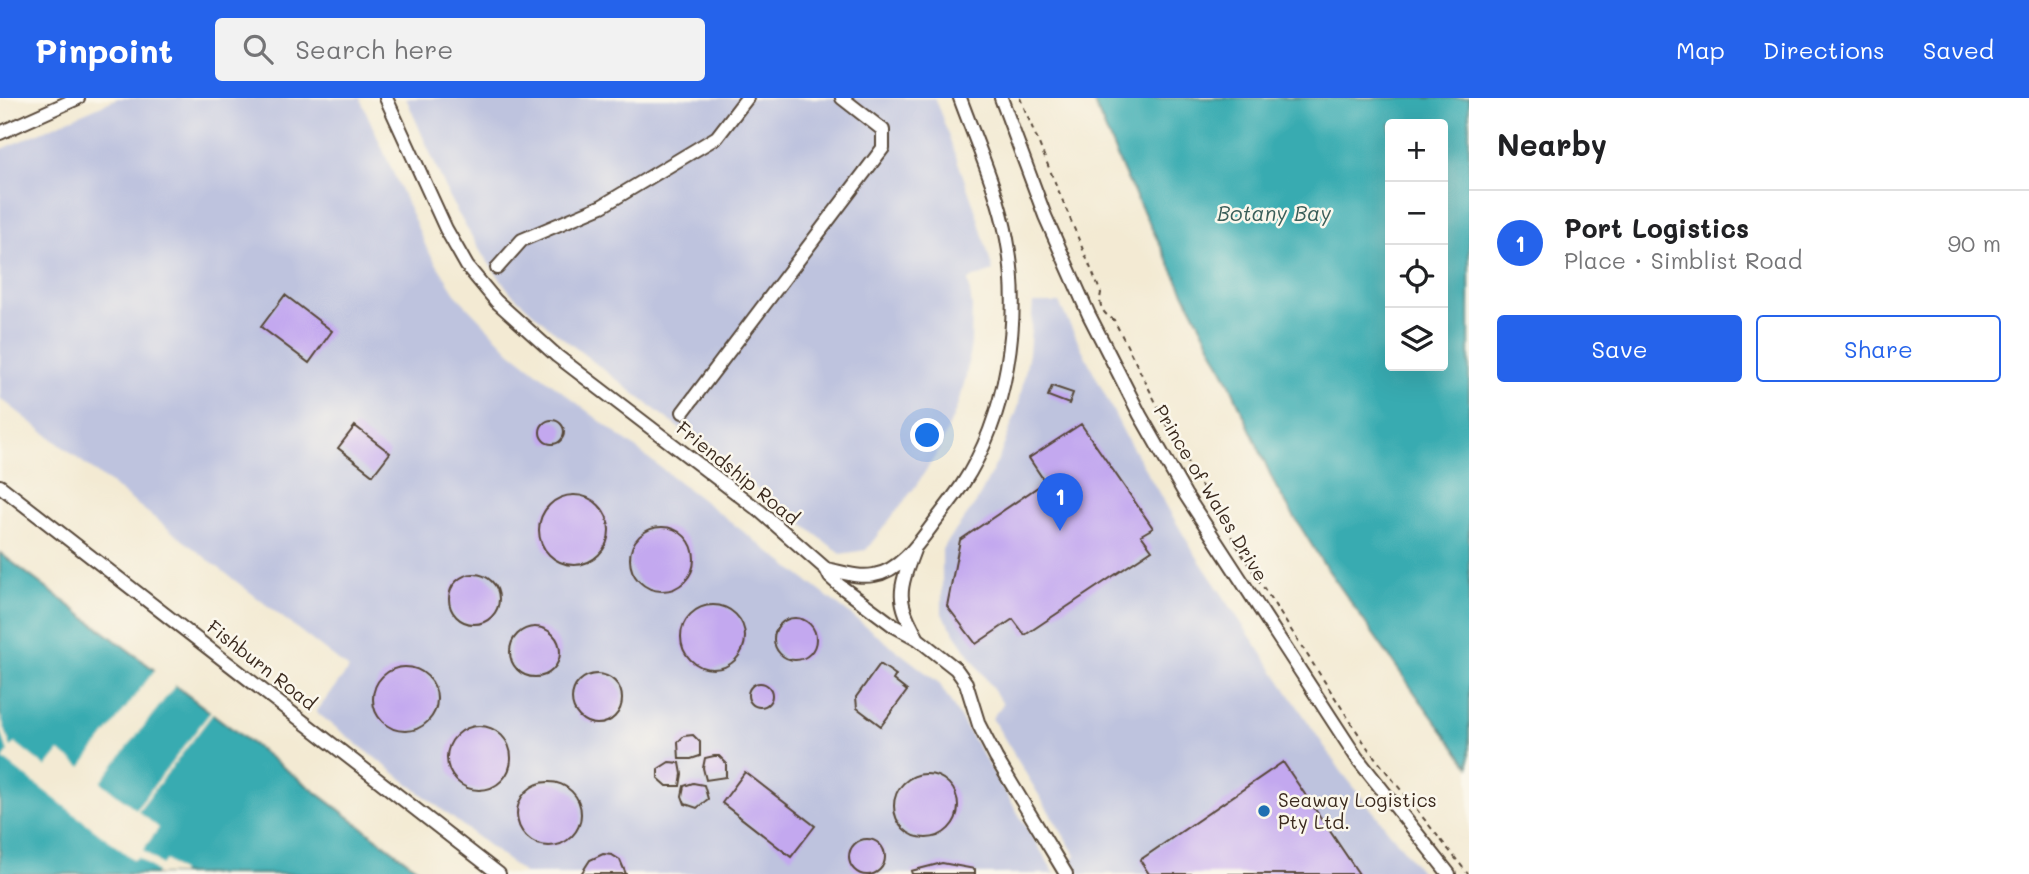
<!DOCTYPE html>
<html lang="en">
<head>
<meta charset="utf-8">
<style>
  body { margin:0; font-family:Mali,sans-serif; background:#f2f2f2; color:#202124 }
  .controls { position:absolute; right:21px; top:21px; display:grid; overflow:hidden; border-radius:7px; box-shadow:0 7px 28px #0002 }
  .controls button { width:63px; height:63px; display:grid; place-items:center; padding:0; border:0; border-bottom:2px solid #e0e0e0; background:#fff; color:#202124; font:35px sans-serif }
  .you { position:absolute; left:928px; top:338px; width:24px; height:24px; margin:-18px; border:5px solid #fff; border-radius:50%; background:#1a73e8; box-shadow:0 0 0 10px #1a73e833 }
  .badge { display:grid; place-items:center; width:46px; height:46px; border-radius:50%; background:#2563eb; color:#fff; font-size:23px; font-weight:700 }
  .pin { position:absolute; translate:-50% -58px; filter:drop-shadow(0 2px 4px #0008) }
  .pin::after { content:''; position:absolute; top:37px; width:24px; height:21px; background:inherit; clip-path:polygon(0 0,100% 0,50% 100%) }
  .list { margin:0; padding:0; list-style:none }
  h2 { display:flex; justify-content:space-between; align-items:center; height:91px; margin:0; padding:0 28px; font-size:30px }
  h2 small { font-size:23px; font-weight:400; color:#757577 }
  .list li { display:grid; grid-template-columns:46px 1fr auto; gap:21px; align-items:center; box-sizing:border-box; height:105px; padding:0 28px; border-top:2px solid #e0e0e0 }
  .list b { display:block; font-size:26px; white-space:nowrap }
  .list p { margin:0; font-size:23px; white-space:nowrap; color:#757577 }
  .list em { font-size:23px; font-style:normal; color:#757577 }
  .actions { display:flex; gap:14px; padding:21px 28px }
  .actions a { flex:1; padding:16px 0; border:2px solid #2563eb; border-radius:7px; text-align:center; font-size:24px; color:#2563eb }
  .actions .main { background:#2563eb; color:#fff }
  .icon { flex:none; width:38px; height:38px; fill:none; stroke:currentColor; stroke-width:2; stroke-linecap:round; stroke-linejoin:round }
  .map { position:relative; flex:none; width:1469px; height:776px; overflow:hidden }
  header { display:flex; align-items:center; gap:42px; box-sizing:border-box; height:98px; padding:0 35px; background:#2563eb; color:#fff }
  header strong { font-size:33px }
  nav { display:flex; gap:38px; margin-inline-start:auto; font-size:24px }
  .search { width:490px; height:63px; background:#f2f2f2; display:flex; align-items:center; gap:18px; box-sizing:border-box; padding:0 24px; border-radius:7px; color:#757577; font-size:26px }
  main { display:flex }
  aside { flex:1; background:#fff }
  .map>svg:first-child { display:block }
  .industrial { fill:#bec3de }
  .water { fill:#38abb1; stroke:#3a6a68; stroke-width:2; fill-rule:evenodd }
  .pier { fill:#f3ead3 }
  .building { fill:#c3a8ef }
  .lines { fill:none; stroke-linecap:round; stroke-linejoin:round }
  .minor-casing { stroke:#574739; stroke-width:16 }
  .path { stroke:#574739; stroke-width:2; stroke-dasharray:5 5; stroke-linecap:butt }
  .minor { stroke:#fff; stroke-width:12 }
  .poi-dot { fill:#1f6fb2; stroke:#fbf7ec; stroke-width:2.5 }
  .labels { text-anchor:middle; stroke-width:5; stroke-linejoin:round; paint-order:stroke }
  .street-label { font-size:19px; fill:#3b2a1e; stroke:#fbf7ec }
  .poi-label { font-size:19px; fill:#3b2a1e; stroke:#fbf7ec; text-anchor:start }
  .water-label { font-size:21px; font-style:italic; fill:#3a5e59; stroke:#fbf7ec }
</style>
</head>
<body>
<header>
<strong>Pinpoint</strong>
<div class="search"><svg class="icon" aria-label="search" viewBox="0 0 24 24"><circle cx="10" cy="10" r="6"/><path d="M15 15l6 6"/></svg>Search here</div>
<nav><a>Map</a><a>Directions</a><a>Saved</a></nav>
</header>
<main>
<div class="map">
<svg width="1469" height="776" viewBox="0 0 1469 776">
  <rect width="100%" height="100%" fill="#fbf7ec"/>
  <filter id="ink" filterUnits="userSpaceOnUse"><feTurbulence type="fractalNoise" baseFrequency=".0143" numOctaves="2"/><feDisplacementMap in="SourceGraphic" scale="14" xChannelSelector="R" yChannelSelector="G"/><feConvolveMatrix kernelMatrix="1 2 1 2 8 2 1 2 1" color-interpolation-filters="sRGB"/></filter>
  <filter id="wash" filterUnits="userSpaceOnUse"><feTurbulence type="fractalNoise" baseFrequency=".00686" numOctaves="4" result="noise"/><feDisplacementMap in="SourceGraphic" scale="28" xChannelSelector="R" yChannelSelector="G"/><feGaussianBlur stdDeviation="1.57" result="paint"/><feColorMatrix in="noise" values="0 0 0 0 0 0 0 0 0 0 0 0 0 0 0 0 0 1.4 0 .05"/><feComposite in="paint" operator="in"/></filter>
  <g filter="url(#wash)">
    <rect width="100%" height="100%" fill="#f3ead3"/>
    <path class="industrial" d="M118 0H360L427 151 457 198 511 254 939 585 1055 776H525L316 614 349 571 0 300V52Z
      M406 0H935L977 117 993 173 968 182 972 208 971 245 966 279 956 312 938 354 915 389 866 452 841 456 550 230 510 194 482 156 452 105Z
      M1033 205H1059L1125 337 1193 453 1341 673 1423 776H1080L1071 762 1076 758 992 620 1003 606 942 516V451L976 405 999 360 1018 310 1029 255Z"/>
    <path class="water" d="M1092 0H1469V668L1422 605 1321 462 1276 389 1229 284 1124 75ZM1390 26H1443V268H1390Z
      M0 455 424 776H0Z"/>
    <path class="pier" d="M157 569 177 585 101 684 136 711 212 612 215 613 138 713 159 730 143 752 162 767 166 762 181 774 180 776H156L157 774 138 759 134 762 3 661 8 654 0 630V617L11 649 16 645 46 669 59 653 81 669Z"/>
    <g id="blocks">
      <path class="building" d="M285 197 332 233 309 265 261 229Z
        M1052 288 1073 295 1069 306 1048 298Z
        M540 334a12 12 0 1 1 24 0a12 12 0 1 1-24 0Z
        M1081 326 1153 430 1141 437 1152 452 1025 537 1013 521 976 546 947 508 960 442 1045 384 1029 360Z
        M355 328 390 355 373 377 338 350Z
        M539 432a35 35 0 1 1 70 0a35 35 0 1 1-70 0Z
        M630 461a32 32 0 1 1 64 0a32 32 0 1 1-64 0Z
        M449 501a25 25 0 1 1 50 0a25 25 0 1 1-50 0Z
        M681 539a32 32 0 1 1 64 0a32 32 0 1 1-64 0Z
        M774 541a21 21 0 1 1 42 0a21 21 0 1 1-42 0Z
        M510 554a25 25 0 1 1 50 0a25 25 0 1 1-50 0Z
        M880 566 896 577 893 582 907 593 881 628 857 610 856 599Z
        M373 601a32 32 0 1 1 64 0a32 32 0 1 1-64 0Z
        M572 601a25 25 0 1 1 50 0a25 25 0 1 1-50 0Z
        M748 597a12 12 0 1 1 24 0a12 12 0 1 1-24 0Z
        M447 660a32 32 0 1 1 64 0a32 32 0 1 1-64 0Z
        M693 637 700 644V658L691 661H679L678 644 684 638Z
        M714 658H719L726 665V679L706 682 703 670 705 660Z
        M669 664 680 665 682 676 680 688H667L658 680V671Z
        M1283 664 1359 776H1149L1140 762Z
        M745 674 815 728 791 759 722 705Z
        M894 708a32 32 0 1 1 64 0a32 32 0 1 1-64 0Z
        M517 716a32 32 0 1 1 64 0a32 32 0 1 1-64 0Z
        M693 685 704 687 708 701 697 710 685 706 682 698 684 688Z
        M849 759a18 18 0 1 1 36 0a18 18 0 1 1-36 0Z
        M603 756 612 757 620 762 626 776H581L590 762Z
        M942 765 975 771V776H912L911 773Z"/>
    </g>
  </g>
  <g filter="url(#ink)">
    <use href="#blocks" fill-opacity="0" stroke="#574739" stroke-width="2"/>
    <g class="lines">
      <defs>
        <path id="minor" d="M386 0 446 131 467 168 496 203 557 258 761 414 826 471 830 479 839 487 894 528 918 541 956 571 966 585 979 627 996 660 1066 776
          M1001 0 1045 118 1089 217 1140 317 1185 396 1357 660 1449 776
          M0 35 78 0
          M497 170 522 142 602 108 717 39 747 0
          M683 314 883 50V32L842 0
          M0 388 499 776
          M914 452C898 494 896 501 918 541
          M826 471C842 474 858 480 874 477 901 473 921 442 936 422 945 410 954 399 962 387 1007 319 1022 221 1007 141 999 96 976 44 960 0"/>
      </defs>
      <use href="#minor" class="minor-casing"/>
      <path class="path" d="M1020 0 1101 195C1098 208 1103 216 1114 222L1179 350 1243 458 1369 652 1468 776"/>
      <use href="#minor" class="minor"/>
    </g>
  </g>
  <circle class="poi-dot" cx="1264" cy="713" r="7"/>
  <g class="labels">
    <g class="street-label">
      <text transform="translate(738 375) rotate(39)" y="7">Friendship Road</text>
      <text transform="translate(1211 395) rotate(59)" y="7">Prince of Wales Drive</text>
      <text transform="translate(262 567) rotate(38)" y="7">Fishburn Road</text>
    </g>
    <g class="poi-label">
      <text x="1278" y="709">Seaway Logistics<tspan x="1278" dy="22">Pty Ltd.</tspan></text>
    </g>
    <g class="water-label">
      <text x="1274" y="123">Botany Bay</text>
    </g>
  </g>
</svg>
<div class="controls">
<button>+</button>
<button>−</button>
<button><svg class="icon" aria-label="locate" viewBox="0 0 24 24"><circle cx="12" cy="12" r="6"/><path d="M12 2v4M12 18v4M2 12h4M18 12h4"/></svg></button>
<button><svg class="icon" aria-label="layers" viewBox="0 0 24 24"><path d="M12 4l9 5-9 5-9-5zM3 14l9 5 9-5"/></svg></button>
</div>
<div class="you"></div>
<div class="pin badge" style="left:1060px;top:433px">1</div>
</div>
<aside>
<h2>Nearby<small></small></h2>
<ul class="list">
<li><span class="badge">1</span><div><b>Port Logistics</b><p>Place · Simblist Road</p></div><em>90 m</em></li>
</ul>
<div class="actions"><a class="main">Save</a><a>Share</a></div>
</aside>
</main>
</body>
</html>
